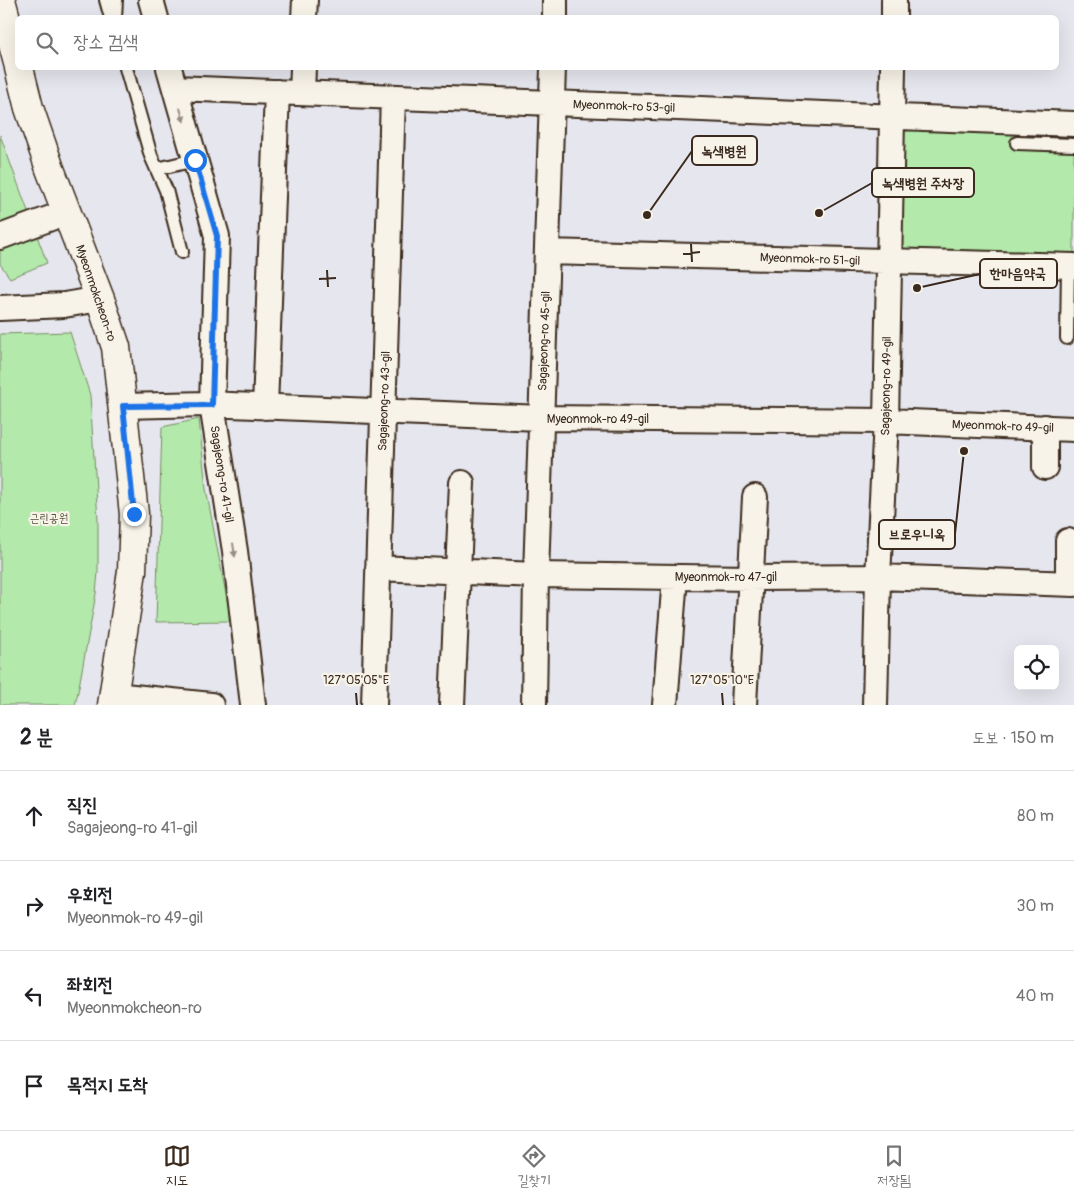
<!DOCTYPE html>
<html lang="ko">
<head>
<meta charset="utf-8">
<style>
  body { margin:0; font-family:Pangolin,"Poor Story",sans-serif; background:#f6f6f6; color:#202124 }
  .controls { position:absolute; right:15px; bottom:15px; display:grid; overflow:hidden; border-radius:8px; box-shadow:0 5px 20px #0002 }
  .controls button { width:45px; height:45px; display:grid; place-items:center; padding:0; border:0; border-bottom:1px solid #e0e0e0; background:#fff; color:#202124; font:25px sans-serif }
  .stop { position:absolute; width:15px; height:15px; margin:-11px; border:4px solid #1a73e8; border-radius:50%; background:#fff }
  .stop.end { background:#1a73e8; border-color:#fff; box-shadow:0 1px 5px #0008 }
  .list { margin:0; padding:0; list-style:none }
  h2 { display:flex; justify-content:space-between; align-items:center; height:65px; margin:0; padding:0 20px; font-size:21px }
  h2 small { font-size:16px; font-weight:400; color:#757577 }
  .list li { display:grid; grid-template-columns:32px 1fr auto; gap:15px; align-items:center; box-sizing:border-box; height:90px; padding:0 20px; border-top:1px solid #e0e0e0 }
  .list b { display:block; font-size:19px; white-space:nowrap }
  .list p { margin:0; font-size:16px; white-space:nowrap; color:#757577 }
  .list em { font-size:16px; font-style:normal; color:#757577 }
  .icon { flex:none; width:28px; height:28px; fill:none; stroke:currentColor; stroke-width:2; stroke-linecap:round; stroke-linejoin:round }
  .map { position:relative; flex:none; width:1074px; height:705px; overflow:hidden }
  .search { position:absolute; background:#fff; box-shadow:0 5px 20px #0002; left:15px; right:15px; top:15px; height:55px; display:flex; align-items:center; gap:12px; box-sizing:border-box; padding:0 18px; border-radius:8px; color:#757577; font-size:19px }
  .sheet { height:425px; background:#fff }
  nav { display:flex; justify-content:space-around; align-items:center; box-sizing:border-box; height:70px; border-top:1px solid #e0e0e0; background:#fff; font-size:14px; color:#757577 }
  nav a { display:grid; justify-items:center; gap:2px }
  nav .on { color:#3b2a1e }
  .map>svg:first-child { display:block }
  .green { fill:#b3e9ab; stroke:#778a64 }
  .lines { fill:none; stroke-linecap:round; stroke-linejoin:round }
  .service-casing { stroke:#3b2a1e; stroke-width:16 }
  .minor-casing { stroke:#3b2a1e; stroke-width:28 }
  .secondary-casing { stroke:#3b2a1e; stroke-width:31 }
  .service { stroke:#f7f3e8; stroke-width:12 }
  .minor { stroke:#f7f3e8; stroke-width:24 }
  .secondary { stroke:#f7f3e8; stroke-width:28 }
  .oneway { fill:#998e83 }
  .route { stroke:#1a73e8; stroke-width:6 }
  .ticks { fill:none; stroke:#3b2a1e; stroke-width:2 }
  .labels { text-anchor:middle; stroke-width:4.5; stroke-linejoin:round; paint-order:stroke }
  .street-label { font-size:12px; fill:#3b2a1e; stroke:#f7f3e8 }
  .park-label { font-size:12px; fill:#53503a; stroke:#f7f3e8 }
  .ticks-label { font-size:12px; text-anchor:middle; fill:#3b2a1e; stroke:#f7f3e8; stroke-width:4.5; stroke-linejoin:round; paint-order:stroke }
  .leader { fill:none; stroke:#3b2a1e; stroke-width:2 }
  .callout-dot { fill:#3b2a1e; stroke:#f7f3e8; stroke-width:2 }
  .callout { fill:#f7f3e8; stroke:#3b2a1e; stroke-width:2 }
  .callout-label { font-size:14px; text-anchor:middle; font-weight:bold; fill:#3b2a1e }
</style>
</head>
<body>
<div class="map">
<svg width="1074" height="705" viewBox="0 0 1074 705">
  <rect width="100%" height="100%" fill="#e6e7ee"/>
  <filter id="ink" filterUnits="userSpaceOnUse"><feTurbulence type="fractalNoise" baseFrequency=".02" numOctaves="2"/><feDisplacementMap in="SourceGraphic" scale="10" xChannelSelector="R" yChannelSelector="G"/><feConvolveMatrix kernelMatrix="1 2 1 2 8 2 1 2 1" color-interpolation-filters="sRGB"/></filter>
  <g filter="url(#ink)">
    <path class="green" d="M901 124 1074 131V258L897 253Z
      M0 135 47 263 10 278 0 264Z
      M70 332 90 395 98 520V572L96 594 78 692 75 705H0V334Z
      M199 419 206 489 231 621 156 622 162 427Z"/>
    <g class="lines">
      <defs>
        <path id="service" d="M106 0 111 18
          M115 18 116 0
          M126 68 151 156 166 190 182 252
          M1017 143 1074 145
          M157 169 195 160
          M1067 338 1068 266"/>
        <path id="minor" d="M151 0 156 18
          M304 18 305 0
          M555 18V0
          M894 18V0
          M169 68 217 236 212 405 235 551 253 705
          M175 88 1074 124
          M302 93 303 68
          M0 237 67 212
          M547 252 1074 266
          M0 308 64 305 100 299
          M123 406 206 404 541 418 886 421 1074 429
          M265 407 277 92
          M1045 467V427
          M1068 541V583
          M378 568 536 575 751 578 878 577 1074 584
          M114 695 211 705
          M374 705 393 97
          M452 705 462 483
          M534 705 536 575 553 68
          M665 705 675 577
          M744 705 755 497
          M875 705 878 577 886 421 893 68"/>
        <path id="secondary" d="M1 0 18 63
          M19 68 29 108 50 169 100 299 116 347 134 514 132 571 112 705"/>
      </defs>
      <use href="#service" class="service-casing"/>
      <use href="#minor" class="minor-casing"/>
      <use href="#secondary" class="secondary-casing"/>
      <use href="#service" class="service"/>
      <use href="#minor" class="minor"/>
      <use href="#secondary" class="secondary"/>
    </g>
    <defs><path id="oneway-solid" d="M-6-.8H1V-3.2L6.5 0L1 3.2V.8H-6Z" transform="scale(1.25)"/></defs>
    <g class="oneway">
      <use href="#oneway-solid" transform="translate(182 115) rotate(74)"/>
      <use href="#oneway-solid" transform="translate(234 550) rotate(82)"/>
    </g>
  </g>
  <g class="lines" filter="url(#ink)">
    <path class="route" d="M134 514 123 406 212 405 217 236 195 160"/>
  </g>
  <path class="ticks" d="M691 244 692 262M683 254 700 252M327 270 328 287M319 279 336 278M356 693 357 705M722 693 723 705"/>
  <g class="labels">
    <g class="street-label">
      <text transform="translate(624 106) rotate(2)" y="4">Myeonmok-ro 53-gil</text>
      <text transform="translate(810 259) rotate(2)" y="4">Myeonmok-ro 51-gil</text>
      <text transform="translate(96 293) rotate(71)" y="4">Myeonmokcheon-ro</text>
      <text transform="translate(544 341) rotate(-88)" y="4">Sagajeong-ro 45-gil</text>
      <text transform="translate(886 386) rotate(-89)" y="4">Sagajeong-ro 49-gil</text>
      <text transform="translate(384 401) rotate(-88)" y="4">Sagajeong-ro 43-gil</text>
      <text x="598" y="423">Myeonmok-ro 49-gil</text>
      <text transform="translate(1003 426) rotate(2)" y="4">Myeonmok-ro 49-gil</text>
      <text transform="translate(222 474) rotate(81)" y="4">Sagajeong-ro 41-gil</text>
      <text x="726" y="581">Myeonmok-ro 47-gil</text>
    </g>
    <g class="park-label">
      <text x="49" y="522">근린공원</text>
    </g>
  </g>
  <g class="ticks-label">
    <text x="356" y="684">127°05'05"E</text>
    <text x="722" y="684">127°05'10"E</text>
  </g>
  <path class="leader" d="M647 215L692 151M819 213L872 183M917 288L980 274M964 451L955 534"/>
  <g class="callout-dot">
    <circle cx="647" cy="215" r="5"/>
    <circle cx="819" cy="213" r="5"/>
    <circle cx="917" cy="288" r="5"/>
    <circle cx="964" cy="451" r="5"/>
  </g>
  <g class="callout">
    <rect x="692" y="136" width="65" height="29" rx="5"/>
    <rect x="872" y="168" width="102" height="29" rx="5"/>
    <rect x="980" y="259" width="77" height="29" rx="5"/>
    <rect x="879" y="520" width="76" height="29" rx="5"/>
  </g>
  <g class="callout-label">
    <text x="724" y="156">녹색병원</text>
    <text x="923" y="188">녹색병원 주차장</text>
    <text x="1018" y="278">한마음약국</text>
    <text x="917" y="539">브로우니옥</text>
  </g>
</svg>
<div class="controls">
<button><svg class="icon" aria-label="locate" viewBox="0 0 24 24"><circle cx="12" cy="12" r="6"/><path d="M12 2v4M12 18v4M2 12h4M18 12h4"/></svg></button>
</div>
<div class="stop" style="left:195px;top:160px"></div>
<div class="stop end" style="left:134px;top:514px"></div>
<div class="search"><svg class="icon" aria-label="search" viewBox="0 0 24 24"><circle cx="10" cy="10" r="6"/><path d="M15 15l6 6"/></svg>장소 검색</div>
</div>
<section class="sheet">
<h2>2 분<small>도보 · 150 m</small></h2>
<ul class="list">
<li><svg class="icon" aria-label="ahead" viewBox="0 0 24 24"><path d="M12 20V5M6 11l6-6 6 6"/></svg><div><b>직진</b><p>Sagajeong-ro 41-gil</p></div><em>80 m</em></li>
<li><svg class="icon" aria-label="right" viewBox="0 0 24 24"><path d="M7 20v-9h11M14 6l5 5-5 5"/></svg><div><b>우회전</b><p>Myeonmok-ro 49-gil</p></div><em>30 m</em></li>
<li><svg class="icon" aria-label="left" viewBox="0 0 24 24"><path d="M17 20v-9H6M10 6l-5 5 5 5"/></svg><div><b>좌회전</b><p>Myeonmokcheon-ro</p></div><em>40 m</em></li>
<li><svg class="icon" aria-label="arrive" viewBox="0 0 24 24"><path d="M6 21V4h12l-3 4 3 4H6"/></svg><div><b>목적지 도착</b></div></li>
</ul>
</section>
<nav>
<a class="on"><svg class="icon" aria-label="map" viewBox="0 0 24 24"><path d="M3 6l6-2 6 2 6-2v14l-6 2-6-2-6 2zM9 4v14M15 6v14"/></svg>지도</a>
<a><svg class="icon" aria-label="directions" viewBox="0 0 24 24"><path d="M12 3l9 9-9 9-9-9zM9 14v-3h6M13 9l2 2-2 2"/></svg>길찾기</a>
<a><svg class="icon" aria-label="saved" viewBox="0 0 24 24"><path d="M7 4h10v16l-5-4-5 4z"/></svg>저장됨</a>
</nav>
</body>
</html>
